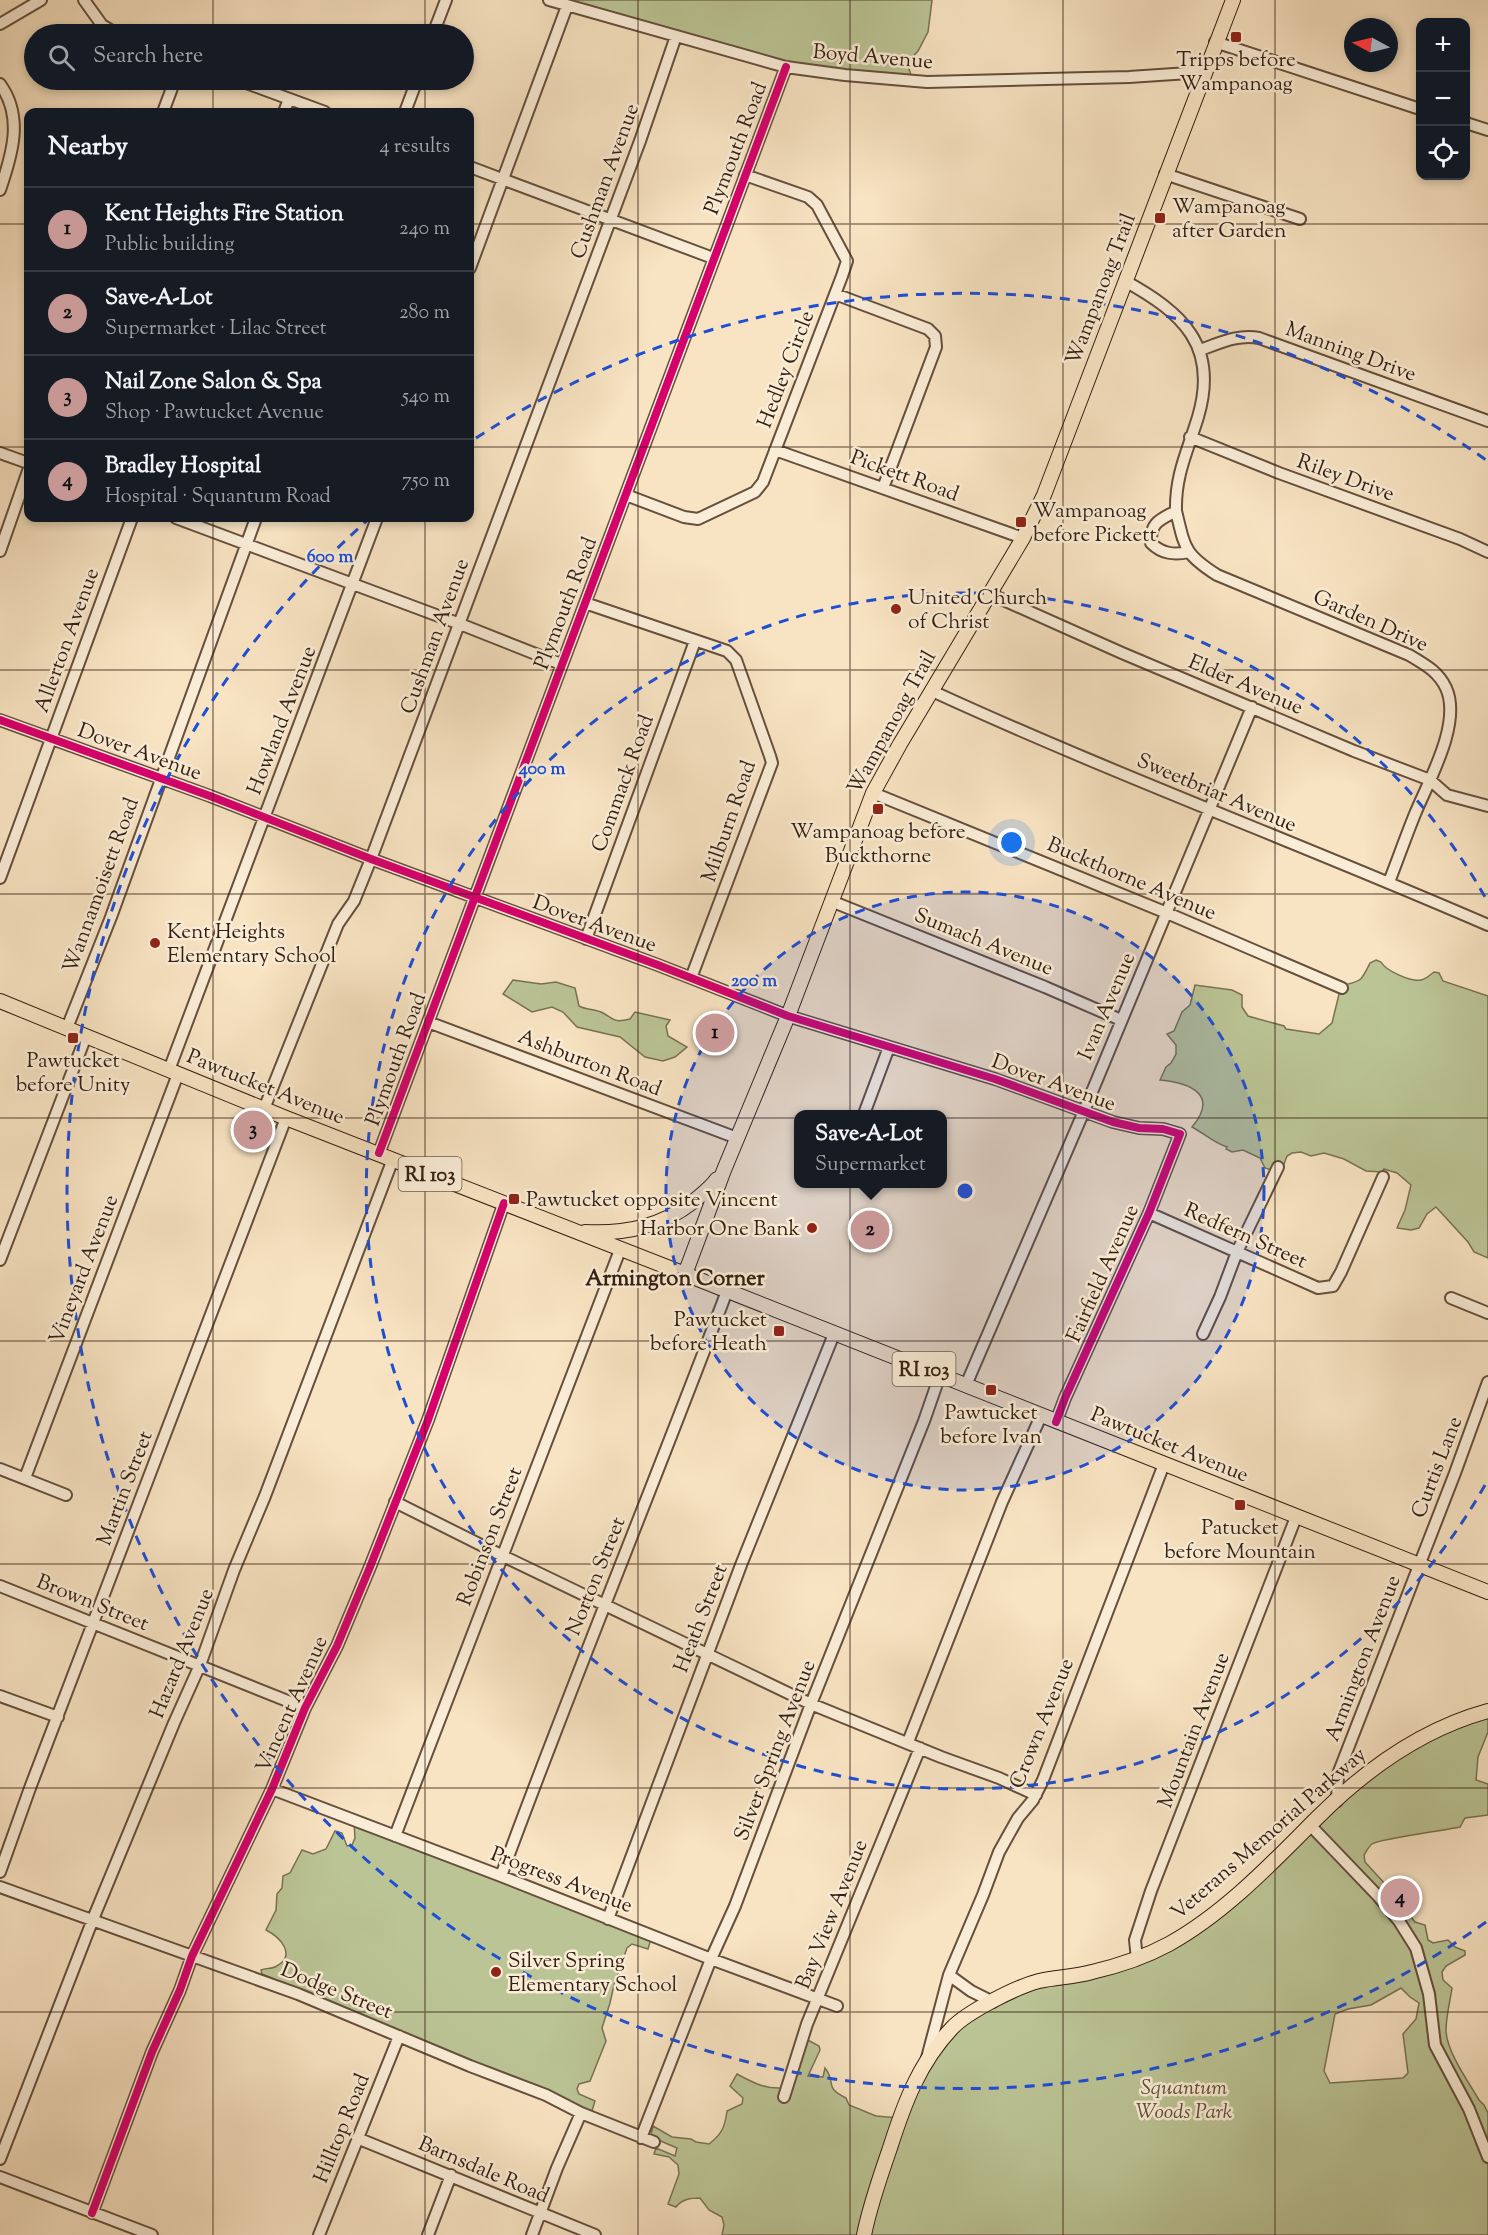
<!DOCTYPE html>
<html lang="en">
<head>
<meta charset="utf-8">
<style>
  body { margin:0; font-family:"Sorts Mill Goudy",serif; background:#20242c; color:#f1f3f6 }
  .controls { position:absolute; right:18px; top:18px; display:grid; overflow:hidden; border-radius:12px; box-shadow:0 3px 9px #0003 }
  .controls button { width:54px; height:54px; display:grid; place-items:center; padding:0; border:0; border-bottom:2px solid #363941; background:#171b24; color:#f1f3f6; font:30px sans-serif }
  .compass { position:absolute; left:1344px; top:18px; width:54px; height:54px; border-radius:50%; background:#171b24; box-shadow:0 3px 9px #0003; rotate:277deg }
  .you { position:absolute; left:1012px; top:843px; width:21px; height:21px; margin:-15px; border:4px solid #fff; border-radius:50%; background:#1a73e8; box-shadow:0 0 0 9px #1a73e833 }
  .badge { display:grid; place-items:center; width:39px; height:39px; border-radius:50%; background:#c59692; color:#111; font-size:20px; font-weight:700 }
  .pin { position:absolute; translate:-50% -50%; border:3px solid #fff; box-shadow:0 2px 6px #0006 }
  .popup { position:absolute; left:794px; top:1110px; width:153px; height:78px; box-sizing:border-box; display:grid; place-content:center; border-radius:12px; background:#171b24; filter:drop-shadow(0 2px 4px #0005); font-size:20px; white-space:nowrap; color:#9ea1a6 }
  .popup b { font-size:22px; color:#f1f3f6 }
  .popup::after { content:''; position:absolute; left:50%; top:100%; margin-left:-12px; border:12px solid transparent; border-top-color:#171b24 }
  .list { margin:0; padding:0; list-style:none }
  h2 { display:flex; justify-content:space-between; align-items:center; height:78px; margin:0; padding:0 24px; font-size:26px }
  h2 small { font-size:20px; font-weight:400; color:#9ea1a6 }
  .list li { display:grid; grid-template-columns:39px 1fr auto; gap:18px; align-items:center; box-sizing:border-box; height:84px; padding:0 24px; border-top:2px solid #363941 }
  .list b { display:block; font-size:22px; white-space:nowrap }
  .list p { margin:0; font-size:20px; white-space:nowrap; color:#9ea1a6 }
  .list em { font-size:20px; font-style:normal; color:#9ea1a6 }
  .icon { flex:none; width:33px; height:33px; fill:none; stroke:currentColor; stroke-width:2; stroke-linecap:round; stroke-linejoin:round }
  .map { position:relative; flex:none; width:1488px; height:2235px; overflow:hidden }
  .search { position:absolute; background:#171b24; box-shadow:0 3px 9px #0003; left:24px; top:24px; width:450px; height:66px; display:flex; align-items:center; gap:15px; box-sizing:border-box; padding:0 21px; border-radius:33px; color:#9ea1a6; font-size:22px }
  .panel { position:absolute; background:#171b24; box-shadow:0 3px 9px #0003; left:24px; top:108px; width:450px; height:414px; border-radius:12px }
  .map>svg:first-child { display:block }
  .green { fill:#bbc495; stroke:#787153; stroke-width:1.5; fill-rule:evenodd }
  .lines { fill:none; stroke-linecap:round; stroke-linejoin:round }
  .minor-casing { stroke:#654f3d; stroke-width:14 }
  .major-casing { stroke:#341e11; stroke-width:16 }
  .minor { stroke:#faedd7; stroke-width:10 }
  .major { stroke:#f8e3c2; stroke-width:14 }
  .cycleway-casing { stroke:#faedd7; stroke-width:11 }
  .cycleway { stroke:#d6006c; stroke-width:8 }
  .grid { fill:none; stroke:#341e11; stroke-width:1.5; stroke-opacity:0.55 }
  .ring { fill:none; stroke:#1d4ed8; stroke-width:3; stroke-dasharray:10 8 }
  .poi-dot { fill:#8f2418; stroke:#faedd7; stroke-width:2 }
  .labels { text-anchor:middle; stroke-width:5; stroke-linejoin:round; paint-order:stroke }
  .shield { fill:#faedd7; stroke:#6f5c4c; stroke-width:1.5 }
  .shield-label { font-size:20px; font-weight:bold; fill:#341e11 }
  .street-label { font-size:21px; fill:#341e11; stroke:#faedd7 }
  .poi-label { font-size:21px; fill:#341e11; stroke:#faedd7; text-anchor:start }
  .park-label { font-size:21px; font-style:italic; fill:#5c5039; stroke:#faedd7 }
  .neighbourhood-label { font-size:22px; font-weight:bold; fill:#341e11; stroke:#faedd7 }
  .centre { fill:#1d4ed8; stroke:#faedd7; stroke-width:3 }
  .ring-label { font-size:18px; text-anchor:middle; font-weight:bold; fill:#1d4ed8; stroke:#faedd7; stroke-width:5; stroke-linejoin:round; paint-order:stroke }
</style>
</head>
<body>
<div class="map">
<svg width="1488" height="2235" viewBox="0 0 1488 2235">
  <rect width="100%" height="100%" fill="#f8e3c2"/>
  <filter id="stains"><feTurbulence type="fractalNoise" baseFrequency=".00333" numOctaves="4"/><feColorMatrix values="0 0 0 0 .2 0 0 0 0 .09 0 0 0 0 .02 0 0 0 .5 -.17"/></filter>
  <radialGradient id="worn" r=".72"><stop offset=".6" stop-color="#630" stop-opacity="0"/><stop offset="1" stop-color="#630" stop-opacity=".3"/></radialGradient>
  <path class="green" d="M547 0H932L928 32 918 51 907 63 912 78 788 70Z
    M1376 960 1381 962C1386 971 1411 982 1421 980 1426 979 1430 975 1434 972L1439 973 1443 981 1488 996V1258L1474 1252 1468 1242 1436 1207 1427 1214 1419 1228 1411 1230 1397 1228 1405 1210 1411 1185 1397 1173 1384 1169 1382 1172 1366 1171 1344 1159 1324 1153 1311 1156 1301 1152 1292 1153 1287 1156 1283 1167 1274 1171 1265 1168 1260 1158 1243 1150 1232 1152 1226 1149 1227 1147C1214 1143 1205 1134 1192 1127 1219 1095 1191 1083 1160 1080L1166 1067 1171 1063 1176 1054V1045L1167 1034 1174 1031 1182 1012 1190 1005 1195 985 1232 990 1242 995V1007L1248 1016 1284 1026 1286 1029 1319 1034 1332 1023 1341 986C1362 980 1360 983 1370 963Z
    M513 980 541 984 556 982 575 988 579 1006C586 1010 596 1009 603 1013 615 1020 615 1023 630 1019L635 1012 670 1020 666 1026 668 1036 687 1047 675 1057 663 1061 645 1057 620 1037 577 1027 563 1012 552 1007 532 1012 503 994Z
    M1488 1711V1732L1478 1757 1476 1780 1488 1784V1815L1465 1818 1460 1827C1447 1830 1378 1839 1372 1844 1369 1846 1366 1852 1364 1855L1365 1862 1396 1896 1415 1922 1425 1925 1428 1940 1433 1943 1448 1940 1455 1947 1465 1951V1955L1446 1966 1442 1972 1443 1980 1452 1988C1450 2002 1446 2016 1446 2031 1447 2052 1468 2081 1479 2100L1484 2105 1488 2113V2235H722L724 2225 722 2217 709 2210 700 2198C691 2198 682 2199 676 2207L668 2204 679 2174 678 2165 669 2157 654 2154 656 2148 675 2156 677 2148 656 2139 651 2134 653 2126 672 2137 691 2139 696 2142 709 2144C722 2134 725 2127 727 2111L742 2104 743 2098 730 2086 737 2074C752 2082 764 2089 782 2088L806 2039 819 2046 820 2050 808 2076 823 2077 825 2068C837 2083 823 2087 846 2098L849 2105 876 2116 899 2118 939 2042 1001 1994 1071 1976 1190 1931 1380 1763ZM1401 1988 1410 1997 1419 2003 1416 2019 1403 2034 1408 2073 1403 2078 1330 2083 1324 2071 1335 2014 1348 2009 1371 2005Z
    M354 1822 652 1936 648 1949 632 1944 627 1948 614 1985 610 2003 602 2028 606 2041 590 2081 579 2084 577 2089 579 2094 595 2101 591 2114 262 1974 261 1970C265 1968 271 1969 275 1967 298 1956 280 1937 266 1930L276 1910 277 1894 282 1888 283 1876 290 1873 302 1850 313 1854 326 1849 335 1831 342 1833 347 1846 352 1845 355 1838Z"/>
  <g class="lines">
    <defs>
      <path id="minor" d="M84 0 102 25 117 34
        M549 0 786 67 845 75 927 82 1129 77 1204 72
        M0 24 41 0
        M433 34 446 0
        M1215 42 1420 109
        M238 80 325 112
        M0 84C24 117 12 155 0 190
        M163 112 175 80
        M284 112 289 99
        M405 112 417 80
        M1466 123 1488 130
        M470 167 713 258
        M1165 174 1300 219
        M470 268 567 6
        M1125 281C1183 313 1219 346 1198 417 1188 450 1175 475 1176 511 1160 520 1150 522 1151 543 1162 554 1174 555 1189 552
        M835 294 928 329 935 336 936 347 883 488
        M1200 350C1220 343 1238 334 1259 338L1488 421
        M1190 437 1279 473 1460 539 1488 552
        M775 450 1023 538
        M0 453 28 463
        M626 495 684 517 698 519 755 492 763 482 842 276 847 261 817 205 808 197 745 175
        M1176 511C1185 548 1184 554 1217 575L1409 655C1424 664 1438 671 1446 688 1462 723 1429 780 1415 814 1406 836 1398 859 1389 882
        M176 518 460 624 561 664
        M0 551 28 471
        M990 594 1122 653 1354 751 1430 780 1447 795 1488 806
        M585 603 727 651 736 660 770 756 772 763 691 978
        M932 691C1115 775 1304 845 1488 925
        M0 720 210 796 371 859 658 965 788 1016 995 1079 1113 1122 1139 1128 1163 1129 1180 1134 1149 1213 1065 1398 1056 1422
        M873 793 1167 913 1342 988
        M0 878 132 518
        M831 901 1045 987 1121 1020
        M586 939 695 641
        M428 1022 737 1138
        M67 1028 111 917 256 518
        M169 1070 377 518
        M264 1109 338 924 354 901 371 859 640 141 676 36
        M864 1114 889 1047
        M379 1153 786 67
        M1149 1213 1318 1288 1333 1286 1341 1272 1383 1177
        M0 1260 86 1036
        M1451 1298 1488 1313
        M1203 1334 1220 1297 1237 1252 1278 1167
        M966 1385 1084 1111 1252 707
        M0 1469 66 1495
        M25 1478 178 1074
        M395 1502 503 1556 811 1704 941 1757 999 1778 1036 1795
        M0 1586 305 1708
        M0 1696 58 1717
        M908 1742 1002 1502 1041 1416
        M272 1789 501 1876 711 1959 837 2006
        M1337 1801 1338 1774 1455 1473 1488 1382
        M1310 1825 1378 1896 1399 1921 1416 1948 1429 1994 1435 2045 1469 2109 1488 2157
        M395 1836 620 1250
        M0 1872 30 1788 286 1118
        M501 1876C573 1680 653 1487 727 1291
        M0 1887 298 1994 470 2066 546 2095 581 2113 654 2142
        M608 1919 741 1565 834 1334
        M1137 1959 1135 1940 1151 1891 1296 1517
        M949 1975 971 1991 993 2002
        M927 2058 949 1975 983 1895 999 1852 1018 1818 1033 1800 1043 1780 1164 1464
        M784 2097 807 2024 920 1748
        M357 2138 595 2235
        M641 2138 711 1959 735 1906 811 1704 924 1421 940 1375
        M0 2159 93 1919 174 1723 200 1665 234 1570 265 1496 393 1159
        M0 2177 152 2235
        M92 2213 152 2052 180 1990 192 1956 272 1789 305 1708 337 1646 370 1567 428 1420 504 1203
        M319 2235 399 2036
        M428 2235 451 2175
        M532 2235 557 2168 581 2113"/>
      <path id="major" d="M0 1001 286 1118 685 1274 1488 1592
        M585 1232C626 1234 661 1227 694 1201 702 1194 711 1188 717 1179
        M685 1274 724 1170 788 1016 873 793 900 744 1023 538 1044 495 1233 0
        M864 2235C870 2205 880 2177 890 2148 904 2104 919 2063 952 2028 967 2012 1016 1987 1039 1981 1056 1977 1075 1977 1092 1972 1118 1966 1145 1957 1169 1944 1225 1913 1272 1863 1317 1818 1365 1770 1422 1729 1488 1711"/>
    </defs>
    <use href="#minor" class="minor-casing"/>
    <use href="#major" class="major-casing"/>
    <use href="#minor" class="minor"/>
    <use href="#major" class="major"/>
    <defs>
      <path id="cycleway" d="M0 720 210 796 371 859 658 965 788 1016 995 1079 1113 1122 1139 1128 1163 1129 1180 1134 1149 1213 1065 1398 1056 1422
        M379 1153 786 67
        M92 2213 152 2052 180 1990 192 1956 272 1789 305 1708 337 1646 370 1567 428 1420 504 1203"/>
    </defs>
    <use href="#cycleway" class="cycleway-casing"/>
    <use href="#cycleway" class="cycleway"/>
  </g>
  <path class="grid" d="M213 0V34M425 0V34M638 0V2235M850 0V2235M1063 0V2235M1275 0V2235M213 80V112M425 80V112M0 224H28M470 224H1488M0 447H28M470 447H1488M213 518V2235M425 518V2235M0 670H1488M0 894H1488M0 1118H1488M0 1341H1488M0 1564H1488M0 1788H1488M0 2012H1488"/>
  <circle cx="965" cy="1191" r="299" fill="#1d4ed8" fill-opacity=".12"/>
  <g class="ring">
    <circle cx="965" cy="1191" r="299"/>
    <path d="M1485 1485A598 598 0 1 1 1485 897"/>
    <path d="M1486 1922A898 898 0 0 1 370 518M476 438A898 898 0 0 1 1486 460"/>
  </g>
  <g class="poi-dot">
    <rect x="1230" y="31" width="12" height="12" rx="3"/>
    <rect x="1154" y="212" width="12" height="12" rx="3"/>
    <rect x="1015" y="516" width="12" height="12" rx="3"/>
    <circle cx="896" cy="609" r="6"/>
    <rect x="872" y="803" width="12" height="12" rx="3"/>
    <circle cx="155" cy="943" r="6"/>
    <rect x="67" y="1032" width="12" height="12" rx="3"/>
    <rect x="508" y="1193" width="12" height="12" rx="3"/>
    <circle cx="812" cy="1228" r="6"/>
    <rect x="773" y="1325" width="12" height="12" rx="3"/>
    <rect x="985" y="1384" width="12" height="12" rx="3"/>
    <rect x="1234" y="1499" width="12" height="12" rx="3"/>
    <circle cx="496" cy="1972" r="6"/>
  </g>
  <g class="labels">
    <g class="shield">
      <rect x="398.5" y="1157" width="63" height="34" rx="4.5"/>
      <rect x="892.5" y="1352" width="63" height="34" rx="4.5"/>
    </g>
    <g class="shield-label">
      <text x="430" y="1181">RI 103</text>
      <text x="924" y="1376">RI 103</text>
    </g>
    <g class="street-label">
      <text transform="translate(873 56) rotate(5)" y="7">Boyd Avenue</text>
      <text transform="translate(735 148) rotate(-69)" y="7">Plymouth Road</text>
      <text transform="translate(604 181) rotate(-70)" y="7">Cushman Avenue</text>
      <text transform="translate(1100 289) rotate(-69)" y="7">Wampanoag Trail</text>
      <text transform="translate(1351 351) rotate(20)" y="7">Manning Drive</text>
      <text transform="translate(785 369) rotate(-69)" y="7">Hedley Circle</text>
      <text transform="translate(905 475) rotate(20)" y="7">Pickett Road</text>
      <text transform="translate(1346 477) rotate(20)" y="7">Riley Drive</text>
      <text transform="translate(565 603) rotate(-69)" y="7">Plymouth Road</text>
      <text transform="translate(1371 620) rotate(24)" y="7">Garden Drive</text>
      <text transform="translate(434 636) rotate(-70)" y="7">Cushman Avenue</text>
      <text transform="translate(66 640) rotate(-70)" y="7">Allerton Avenue</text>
      <text transform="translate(1246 684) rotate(23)" y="7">Elder Avenue</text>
      <text transform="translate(281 720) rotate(-69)" y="7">Howland Avenue</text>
      <text transform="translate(891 722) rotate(-61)" y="7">Wampanoag Trail</text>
      <text transform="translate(140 751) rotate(20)" y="7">Dover Avenue</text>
      <text transform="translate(622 783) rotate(-70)" y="7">Commack Road</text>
      <text transform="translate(1217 792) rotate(23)" y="7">Sweetbriar Avenue</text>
      <text transform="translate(728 821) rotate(-71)" y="7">Milburn Road</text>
      <text transform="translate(1132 878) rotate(23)" y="7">Buckthorne Avenue</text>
      <text transform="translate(100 885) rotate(-70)" y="7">Wannamoisett Road</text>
      <text transform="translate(595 923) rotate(20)" y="7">Dover Avenue</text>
      <text transform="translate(984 941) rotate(22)" y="7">Sumach Avenue</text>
      <text transform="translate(1106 1006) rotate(-67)" y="7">Ivan Avenue</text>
      <text transform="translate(395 1059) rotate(-70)" y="7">Plymouth Road</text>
      <text transform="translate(590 1062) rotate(21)" y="7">Ashburton Road</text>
      <text transform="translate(1054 1082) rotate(20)" y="7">Dover Avenue</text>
      <text transform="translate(266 1086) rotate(22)" y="7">Pawtucket Avenue</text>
      <text transform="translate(1246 1235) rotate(24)" y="7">Redfern Street</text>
      <text transform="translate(83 1269) rotate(-69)" y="7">Vineyard Avenue</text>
      <text transform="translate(1102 1273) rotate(-66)" y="7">Fairfield Avenue</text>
      <text transform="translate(1170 1444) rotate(22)" y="7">Pawtucket Avenue</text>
      <text transform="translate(1436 1467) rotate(-69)" y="7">Curtis Lane</text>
      <text transform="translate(124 1488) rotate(-69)" y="7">Martin Street</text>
      <text transform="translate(489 1536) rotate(-69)" y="7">Robinson Street</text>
      <text transform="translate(595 1576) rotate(-68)" y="7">Norton Street</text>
      <text transform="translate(93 1602) rotate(22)" y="7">Brown Street</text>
      <text transform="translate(700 1618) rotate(-69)" y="7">Heath Street</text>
      <text transform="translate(181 1653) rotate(-68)" y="7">Hazard Avenue</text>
      <text transform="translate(1362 1658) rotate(-69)" y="7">Armington Avenue</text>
      <text transform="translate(291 1704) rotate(-66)" y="7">Vincent Avenue</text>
      <text transform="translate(1041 1723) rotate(-68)" y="7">Crown Avenue</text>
      <text transform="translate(1193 1730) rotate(-69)" y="7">Mountain Avenue</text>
      <text transform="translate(774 1750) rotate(-69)" y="7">Silver Spring Avenue</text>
      <text transform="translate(1268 1833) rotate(-41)" y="7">Veterans Memorial Parkway</text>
      <text transform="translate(562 1879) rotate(21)" y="7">Progress Avenue</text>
      <text transform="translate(831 1914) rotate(-68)" y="7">Bay View Avenue</text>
      <text transform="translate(337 1990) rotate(22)" y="7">Dodge Street</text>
      <text transform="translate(341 2128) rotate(-68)" y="7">Hilltop Road</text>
      <text transform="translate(484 2169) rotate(23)" y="7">Barnsdale Road</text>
    </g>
    <g class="poi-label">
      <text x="1236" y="66" text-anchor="middle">Tripps before<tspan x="1236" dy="24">Wampanoag</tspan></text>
      <text x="1172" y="213">Wampanoag<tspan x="1172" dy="24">after Garden</tspan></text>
      <text x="1033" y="517">Wampanoag<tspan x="1033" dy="24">before Pickett</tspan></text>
      <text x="908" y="604">United Church<tspan x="908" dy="24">of Christ</tspan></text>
      <text x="878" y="838" text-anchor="middle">Wampanoag before<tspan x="878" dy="24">Buckthorne</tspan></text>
      <text x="167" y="938">Kent Heights<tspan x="167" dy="24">Elementary School</tspan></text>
      <text x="73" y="1067" text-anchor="middle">Pawtucket<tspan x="73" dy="24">before Unity</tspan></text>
      <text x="526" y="1206">Pawtucket opposite Vincent</text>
      <text x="800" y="1235" text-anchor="end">Harbor One Bank</text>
      <text x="767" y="1326" text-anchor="end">Pawtucket<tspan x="767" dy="24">before Heath</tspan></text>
      <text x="991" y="1419" text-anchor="middle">Pawtucket<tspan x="991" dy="24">before Ivan</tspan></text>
      <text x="1240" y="1534" text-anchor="middle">Patucket<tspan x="1240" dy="24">before Mountain</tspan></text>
      <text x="508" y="1967">Silver Spring<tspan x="508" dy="24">Elementary School</tspan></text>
    </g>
    <g class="park-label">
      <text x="1184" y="2094">Squantum<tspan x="1184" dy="24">Woods Park</tspan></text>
    </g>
    <g class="neighbourhood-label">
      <text x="675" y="1285">Armington Corner</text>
    </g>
  </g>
  <circle cx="965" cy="1191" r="9" class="centre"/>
  <g class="ring-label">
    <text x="330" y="562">600 m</text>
    <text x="542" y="774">400 m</text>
    <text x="754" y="986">200 m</text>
  </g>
  <rect width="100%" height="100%" filter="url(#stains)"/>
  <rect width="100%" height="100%" fill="url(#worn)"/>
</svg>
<div class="controls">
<button>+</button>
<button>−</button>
<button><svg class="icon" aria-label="locate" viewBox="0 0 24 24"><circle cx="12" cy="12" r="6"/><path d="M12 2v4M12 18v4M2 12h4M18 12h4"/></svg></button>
</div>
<svg class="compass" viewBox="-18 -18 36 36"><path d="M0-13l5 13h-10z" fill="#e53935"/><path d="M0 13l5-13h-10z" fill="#9ea1a6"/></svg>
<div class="you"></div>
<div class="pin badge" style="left:715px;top:1033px">1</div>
<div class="pin badge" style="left:870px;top:1230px">2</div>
<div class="popup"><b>Save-A-Lot</b>Supermarket</div>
<div class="pin badge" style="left:253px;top:1130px">3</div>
<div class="pin badge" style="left:1400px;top:1898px">4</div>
<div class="search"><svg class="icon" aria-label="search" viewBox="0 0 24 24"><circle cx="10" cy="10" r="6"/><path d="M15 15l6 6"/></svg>Search here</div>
<section class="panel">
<h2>Nearby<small>4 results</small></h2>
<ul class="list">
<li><span class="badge">1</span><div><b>Kent Heights Fire Station</b><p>Public building</p></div><em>240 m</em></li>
<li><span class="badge">2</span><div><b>Save-A-Lot</b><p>Supermarket · Lilac Street</p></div><em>280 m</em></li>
<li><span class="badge">3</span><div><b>Nail Zone Salon &amp; Spa</b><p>Shop · Pawtucket Avenue</p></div><em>540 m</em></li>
<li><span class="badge">4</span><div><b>Bradley Hospital</b><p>Hospital · Squantum Road</p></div><em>750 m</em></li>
</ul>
</section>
</div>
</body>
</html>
